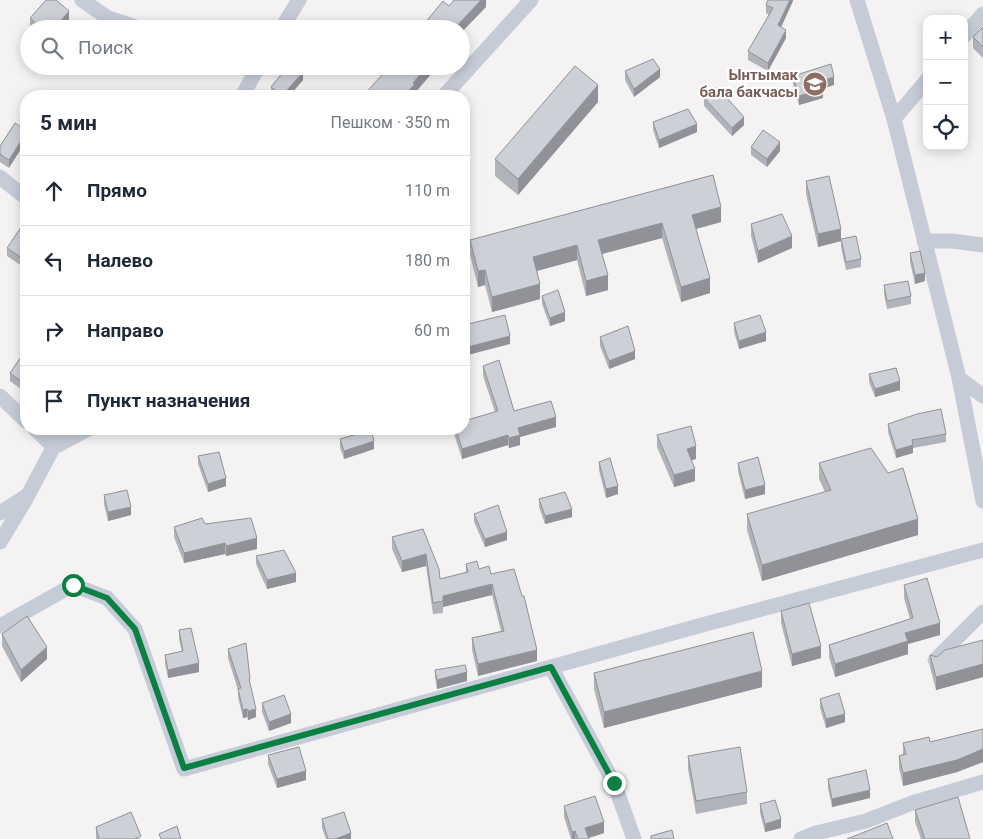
<!DOCTYPE html>
<html lang="ru">
<head>
<meta charset="utf-8">
<style>
  body { margin:0; font-family:Roboto,sans-serif; background:#f6f6f7; color:#1f2937 }
  .controls { position:absolute; right:15px; top:15px; display:grid; overflow:hidden; border-radius:10px; box-shadow:0 2px 12px #0003 }
  .controls button { width:45px; height:45px; display:grid; place-items:center; padding:0; border:0; border-bottom:1px solid #e0e1e3; background:#fff; color:#1f2937; font:25px sans-serif }
  .stop { position:absolute; width:15px; height:15px; margin:-11px; border:4px solid #0b8043; border-radius:50%; background:#fff }
  .stop.end { background:#0b8043; border-color:#fff; box-shadow:0 1px 5px #0008 }
  .list { margin:0; padding:0; list-style:none }
  h2 { display:flex; justify-content:space-between; align-items:center; height:65px; margin:0; padding:0 20px; font-size:21px }
  h2 small { font-size:16px; font-weight:400; color:#747a83 }
  .list li { display:grid; grid-template-columns:32px 1fr auto; gap:15px; align-items:center; box-sizing:border-box; height:70px; padding:0 20px; border-top:1px solid #e0e1e3 }
  .list b { display:block; font-size:19px; white-space:nowrap }
  .list em { font-size:16px; font-style:normal; color:#747a83 }
  .icon { flex:none; width:28px; height:28px; fill:none; stroke:currentColor; stroke-width:2; stroke-linecap:round; stroke-linejoin:round }
  .map { position:relative; flex:none; width:983px; height:839px; overflow:hidden }
  .search { position:absolute; background:#fff; box-shadow:0 2px 12px #0003; left:20px; top:20px; width:450px; height:55px; display:flex; align-items:center; gap:12px; box-sizing:border-box; padding:0 18px; border-radius:28px; color:#747a83; font-size:19px }
  .panel { position:absolute; background:#fff; box-shadow:0 2px 12px #0003; left:20px; top:90px; width:450px; height:345px; border-radius:20px }
  .map>svg:first-child { display:block }
  .lines { fill:none; stroke-linecap:round; stroke-linejoin:round }
  .minor { stroke:#c5ccd8; stroke-width:15 }
  .wall { fill:#b1b3ba }
  .shaded-wall { fill:#909297 }
  .building { fill:#ced0d8; stroke:#909297 }
  .route { stroke:#0b8043; stroke-width:6 }
  .labels { text-anchor:middle; stroke-width:4.5; stroke-linejoin:round; paint-order:stroke }
  .education-label { font-size:15px; font-weight:bold; fill:#785e54; stroke:#fff; text-anchor:end }
</style>
</head>
<body>
<div class="map">
<svg width="983" height="839" viewBox="0 0 983 839">
  <rect width="100%" height="100%" fill="#f4f2f2"/>
  <g class="lines">
    <path class="minor" d="M82 0 108 18 142 29
      M857 0 894 119 959 378 983 396
      M281 29 299 0
      M964 36 983 14
      M242 96 259 66
      M444 96 531 0
      M894 119 927 80
      M0 177 26 198
      M924 241H952L983 245
      M959 378 983 501
      M0 396 26 421
      M35 429 54 447 88 429
      M0 513 28 495 63 429
      M0 542 26 499
      M0 626 73 585 107 598 135 629 184 769 702 625 983 550
      M935 660 983 612
      M551 667 614 783 634 839
      M801 839 816 833 866 821 912 803 983 782"/>
  </g>
  <path class="wall" d="M793 0 781 27 786 38 768 71 748 60V51L769 15 766 13V5Z
    M30 18 69 19 61 29H32L30 27Z
    M983 27V58L973 48V37Z
    M625 71 660 77 634 97 625 80Z
    M793 76 834 85 823 89V98L799 105 793 84Z
    M303 80 289 96H272L271 95V87Z
    M704 98 744 125 732 136 704 106Z
    M598 102 518 195 495 176V159Z
    M653 122 697 132 659 148 653 130Z
    M15 123 9 168 0 162V146Z
    M751 147 780 151 767 167 751 155Z
    M713 175 721 222 696 229 710 293 681 302 662 238 602 254 608 290 586 296 577 260 537 271 540 299 492 312 485 285 478 287 470 255V240Z
    M806 181 841 241 818 247 806 194Z
    M26 220V260L22 266 7 256V248Z
    M751 224 792 248 758 263 751 236Z
    M841 239 861 259V267L846 270 841 247Z
    M910 253 925 281 915 284 910 262Z
    M884 285 911 296V304L887 309 884 294Z
    M542 296 565 321 550 326 542 304Z
    M734 323 766 341 739 349 734 332Z
    M600 337 635 359 609 369 600 346Z
    M26 360V383L21 389 10 381V373Z
    M483 366 514 411 556 427 520 437V445L509 448 508 445 462 459 454 434V429H464L495 412 483 376Z
    M869 374 900 390 875 397 869 382Z
    M888 424 946 434V442L913 448V453L896 458 888 432Z
    M657 435 696 459 691 460 695 481 674 487 657 447Z
    M340 439 374 449 344 459 340 448Z
    M198 456 226 486 208 492 198 464Z
    M599 462 618 494 606 498 599 470Z
    M738 463 765 494 745 499 738 471Z
    M819 463 918 535 762 581 747 530V514L825 492 819 479Z
    M104 495 131 515 108 521 104 504Z
    M539 499 572 517 545 524 539 507Z
    M474 514 507 540 485 547 474 522Z
    M205 524 257 549 226 556 225 554 184 563 174 537V527Z
    M423 529 440 579 466 572V564L491 574 537 661 478 676 472 650V638L501 631 492 595 443 607V613L433 614 426 566 402 572 392 549V537Z
    M256 556 296 582 267 589 256 564Z
    M904 585 940 635 908 644V654L835 677 829 657V645L910 619 904 598Z
    M781 611 821 658 792 666 781 623Z
    M179 630 199 672 168 678 165 664V655L182 652 179 639Z
    M2 634 47 659 21 682 2 646Z
    M983 640V677L936 690 930 667V655L937 657Z
    M228 649 250 685 256 717 248 720 247 717 243 718 238 697V690L228 658Z
    M435 670 467 681 437 689 435 678Z
    M594 673 762 687 604 728 594 689Z
    M820 699 845 722 826 728 820 708Z
    M262 703 291 723 269 731 262 712Z
    M983 729V762L957 772 903 786 899 768V756L903 754V743L930 742Z
    M268 755 306 780 277 788 268 764Z
    M688 756 747 792V804L696 814 688 769Z
    M828 779 870 798 832 807 828 788Z
    M760 804 781 828 765 832 760 813Z
    M564 806 604 833 589 838V839H571L564 817Z
    M915 810 970 839H921L915 822Z
    M322 819 351 839H326L322 828Z
    M96 827 141 839H96Z"/>
  <path class="shaded-wall" d="M481 0H486V7L461 33V29H454Z
    M790 0H793V1L778 34V25Z
    M69 11V19L61 29H54Z
    M786 30V38L768 71V63Z
    M427 66H438L415 93 414 96H404L413 83Z
    M660 69V77L634 97V89Z
    M303 72V80L289 96H282Z
    M834 77V85L821 89V81Z
    M598 85V102L518 195V179Z
    M823 89V98L799 105V96Z
    M744 117V125L732 136V128Z
    M697 124V132L659 148V140Z
    M26 133V141L9 168V160Z
    M780 142V151L767 167V159Z
    M721 207V222L692 230V215Z
    M662 223V238L598 255V240Z
    M841 229V241L818 247V234Z
    M792 236V248L758 263V251Z
    M577 245V260L533 272V257Z
    M26 252V260L22 266V258Z
    M485 270V285L478 287V271Z
    M925 273V281L915 284V275Z
    M608 275V290L586 296V281Z
    M710 278V293L681 302V287Z
    M540 284V299L492 312V297Z
    M565 312V321L550 326V318Z
    M766 332V341L739 349V341Z
    M510 336V344L464 356V348Z
    M635 351V359L609 369V361Z
    M26 374V382L21 389V381Z
    M900 381V390L875 397V389Z
    M556 417V427L520 437V445L509 448V438L518 428Z
    M508 435V445L462 459V449Z
    M374 441V449L344 459V451Z
    M913 445V453L896 458V450Z
    M696 446V459L687 462V449Z
    M695 469V481L674 487V475Z
    M226 478V486L208 492V484Z
    M765 485V494L745 499V490Z
    M618 486V494L606 498V489Z
    M131 507V515L108 521V512Z
    M572 509V517L545 524V516Z
    M918 519V535L762 581V565Z
    M507 532V540L485 547V539Z
    M257 538V549L226 556V546Z
    M225 543V554L184 563V553Z
    M426 554V566L402 572V561Z
    M296 573V582L267 589V580Z
    M492 584V595L443 607V596Z
    M940 623V635L908 644V654L835 677V664L905 633Z
    M821 646V658L792 666V654Z
    M47 647V659L21 682V670Z
    M537 650V661L478 676V664Z
    M199 663V672L168 678V670Z
    M983 664V677L936 690V677Z
    M762 671V687L604 728V712Z
    M467 672V681L437 689V680Z
    M247 709V717L243 718V710Z
    M256 709V717L248 720V711Z
    M291 714V723L269 731V722Z
    M845 714V722L826 728V719Z
    M983 749V762L957 772 903 786V773Z
    M306 771V780L277 788V779Z
    M870 790V798L832 807V799Z
    M781 819V828L765 832V824Z
    M604 822V833L585 839V828Z
    M575 831V839H572V832Z
    M351 833V839H335Z"/>
  <path class="building" d="M46 0H56L69 11 54 29H42L30 18Z
    M454 0H481L454 29H420L443 1 449 6Z
    M768 0H790L778 25 786 30 768 63 748 51 773 8 766 5Z
    M983 27V47L973 37Z
    M653 59 660 69 634 89 625 71Z
    M831 64 834 77 821 81 823 89 799 96 793 76Z
    M288 66H296L303 72 282 96 271 87Z
    M390 66H427L413 83 415 84 404 96H363Z
    M575 66 598 85 518 179 495 159Z
    M717 87 744 117 732 128 704 98Z
    M688 109 697 124 659 140 653 122Z
    M15 123 26 130V133L9 160 0 154V146Z
    M763 130 780 142 767 159 751 147Z
    M713 175 721 207 692 215 710 278 681 287 662 223 598 240 608 275 586 281 577 245 533 257 540 284 492 297 485 270 478 271 470 240Z
    M829 176 841 229 818 234 806 181Z
    M782 214 792 236 758 251 751 224Z
    M26 220V252L22 258 7 248Z
    M856 236 861 259 846 262 841 239Z
    M920 251 925 273 915 275 910 253Z
    M908 281 911 296 887 301 884 285Z
    M558 290 565 312 550 318 542 296Z
    M505 315 510 336 464 348V325Z
    M760 315 766 332 739 341 734 323Z
    M628 326 635 351 609 361 600 337Z
    M21 357 26 360V374L21 381 10 373Z
    M499 360 514 411 551 401 556 417 518 428 520 435 509 438 508 435 462 449 456 429H464V421L498 411 483 366Z
    M896 368 900 381 875 389 869 374Z
    M941 409 946 434 912 440 913 445 896 450 888 424 917 414Z
    M691 426 696 446 687 449 695 469 674 475 657 435Z
    M371 430 374 441 344 451 340 439Z
    M871 448 888 473 903 468 918 519 762 565 747 514 831 490 819 463Z
    M219 452 226 478 208 484 198 456Z
    M758 457 765 485 745 490 738 463Z
    M610 458 618 486 606 489 599 462Z
    M127 490 131 507 108 512 104 495Z
    M565 492 572 509 545 516 539 499Z
    M498 505 507 532 485 539 474 514Z
    M202 518 205 524 251 518 257 538 226 546 225 543 184 553 174 527Z
    M423 529 439 569 440 579 468 572 466 564 477 561 479 569 489 566 491 574 514 569 522 596H524L537 650 478 664 472 638 504 631 492 584 443 596V601L433 603 426 554 402 561 392 537Z
    M284 550 296 573 267 580 256 556Z
    M927 578 940 623 905 633 908 641 835 664 829 645 913 618 904 585Z
    M809 603 821 646 792 654 781 611Z
    M27 616 47 647 21 670 2 634Z
    M191 628 199 663 168 670 165 655 183 651 179 630Z
    M753 632 762 671 604 712 594 673Z
    M983 640V664L936 677 930 655 937 657 945 650Z
    M246 643 250 679H249L256 709 248 711 247 709 243 710 238 689 241 688 228 649Z
    M465 665 467 672 437 680 435 670Z
    M839 693 845 714 826 719 820 699Z
    M284 695 291 714 269 722 262 703Z
    M983 729V749L957 760 903 773 899 756 906 754 903 743 929 737 930 742Z
    M299 747 306 771 277 779 268 755Z
    M740 747 747 792 696 801 688 756Z
    M866 770 870 790 832 799 828 779Z
    M595 796 604 822 585 828 589 839H578L575 831 572 832 564 806Z
    M958 797 970 839H925L915 810Z
    M775 800 781 819 765 824 760 804Z
    M131 812 141 836 135 839H99L96 827Z
    M344 812 351 833 335 839H328L322 819Z
    M887 823 893 839H847Z
    M177 826 181 839H161L159 834Z
    M672 830 674 839H651V836Z"/>
  <g class="lines">
    <path class="route" d="M73 585 107 598 135 629 184 768 551 667 614 783"/>
  </g>
  <defs>
    <symbol id="school-disc" viewBox="-11 -11 22 22"><circle r="9.5" fill="#8d6e63" stroke="#fff"/><path d="M0-5L7-2L0 1L-7-2ZM-4 1L0 2.5L4 1V4Q0 6-4 4Z" fill="#fff"/></symbol>
  </defs>
  <g fill-rule="evenodd">
    <use href="#school-disc" x="801" y="70" width="28" height="28"/>
  </g>
  <g class="labels">
    <g class="education-label">
      <text x="798" y="80">Ынтымак<tspan x="798" dy="17">бала бакчасы</tspan></text>
    </g>
  </g>
</svg>
<div class="controls">
<button>+</button>
<button>−</button>
<button><svg class="icon" aria-label="locate" viewBox="0 0 24 24"><circle cx="12" cy="12" r="6"/><path d="M12 2v4M12 18v4M2 12h4M18 12h4"/></svg></button>
</div>
<div class="stop" style="left:73px;top:585px"></div>
<div class="stop end" style="left:614px;top:783px"></div>
<div class="search"><svg class="icon" aria-label="search" viewBox="0 0 24 24"><circle cx="10" cy="10" r="6"/><path d="M15 15l6 6"/></svg>Поиск</div>
<section class="panel">
<h2>5 мин<small>Пешком · 350 m</small></h2>
<ul class="list">
<li><svg class="icon" aria-label="ahead" viewBox="0 0 24 24"><path d="M12 20V5M6 11l6-6 6 6"/></svg><div><b>Прямо</b></div><em>110 m</em></li>
<li><svg class="icon" aria-label="left" viewBox="0 0 24 24"><path d="M17 20v-9H6M10 6l-5 5 5 5"/></svg><div><b>Налево</b></div><em>180 m</em></li>
<li><svg class="icon" aria-label="right" viewBox="0 0 24 24"><path d="M7 20v-9h11M14 6l5 5-5 5"/></svg><div><b>Направо</b></div><em>60 m</em></li>
<li><svg class="icon" aria-label="arrive" viewBox="0 0 24 24"><path d="M6 21V4h12l-3 4 3 4H6"/></svg><div><b>Пункт назначения</b></div></li>
</ul>
</section>
</div>
</body>
</html>
